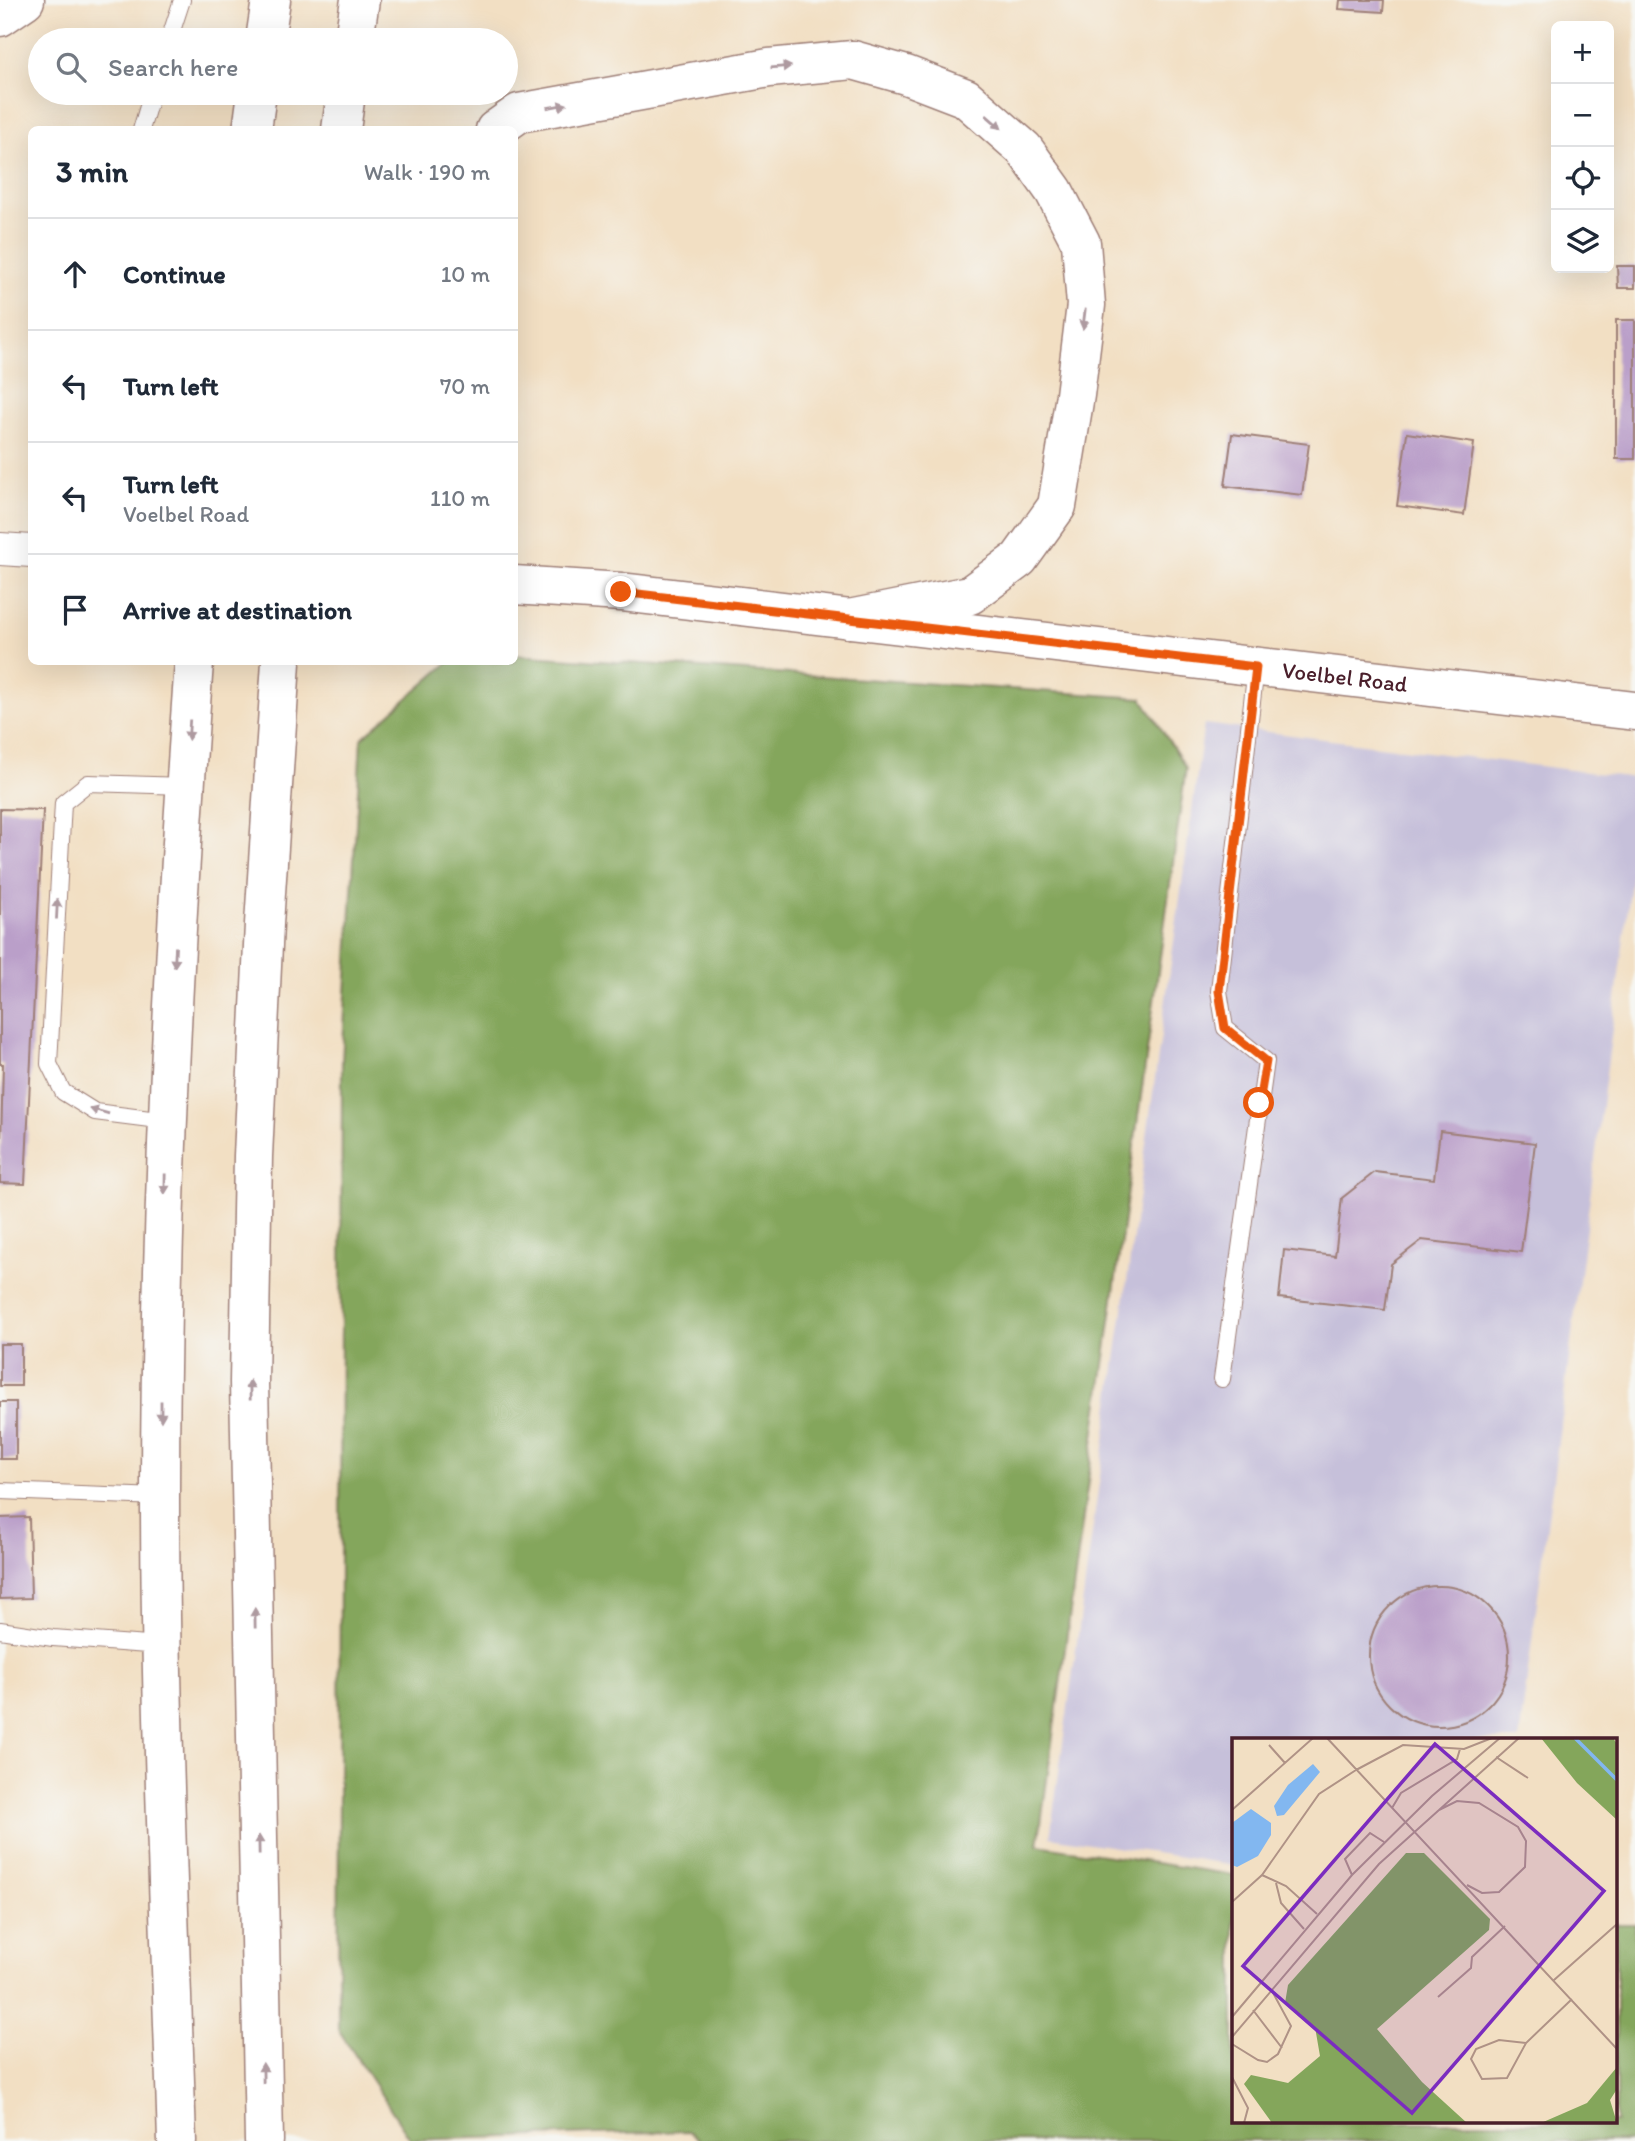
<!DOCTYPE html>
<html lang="en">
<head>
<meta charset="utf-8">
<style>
  body { margin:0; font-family:Itim,sans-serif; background:#f6f6f7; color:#1f2937 }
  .controls { position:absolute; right:21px; top:21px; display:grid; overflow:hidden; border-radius:10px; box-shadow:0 7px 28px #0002 }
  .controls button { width:63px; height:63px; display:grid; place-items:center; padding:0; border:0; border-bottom:2px solid #e0e1e3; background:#fff; color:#1f2937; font:35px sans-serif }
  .stop { position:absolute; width:21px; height:21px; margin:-16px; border:5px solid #ea580c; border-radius:50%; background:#fff }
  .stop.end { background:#ea580c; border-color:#fff; box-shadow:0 2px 7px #0008 }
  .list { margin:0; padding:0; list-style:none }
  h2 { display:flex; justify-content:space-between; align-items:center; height:91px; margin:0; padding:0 28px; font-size:30px }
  h2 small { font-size:23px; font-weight:400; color:#747a83 }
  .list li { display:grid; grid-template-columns:46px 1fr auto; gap:21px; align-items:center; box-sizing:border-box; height:112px; padding:0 28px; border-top:2px solid #e0e1e3 }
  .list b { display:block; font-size:26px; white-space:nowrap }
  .list p { margin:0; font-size:23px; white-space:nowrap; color:#747a83 }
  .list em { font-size:23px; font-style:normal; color:#747a83 }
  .icon { flex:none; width:38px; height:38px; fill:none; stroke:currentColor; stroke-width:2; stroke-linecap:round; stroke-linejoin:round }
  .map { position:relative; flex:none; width:1635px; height:2141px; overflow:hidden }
  .search { position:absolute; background:#fff; box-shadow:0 7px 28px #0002; left:28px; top:28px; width:490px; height:77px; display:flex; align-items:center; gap:18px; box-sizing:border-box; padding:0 24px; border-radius:38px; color:#747a83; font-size:26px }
  .panel { position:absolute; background:#fff; box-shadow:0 7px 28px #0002; left:28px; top:126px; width:490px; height:539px; border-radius:10px }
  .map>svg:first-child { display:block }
  .industrial { fill:#c6c0da }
  .forest { fill:#84a65b; stroke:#676243; stroke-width:2 }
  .building { fill:#ba9fc9 }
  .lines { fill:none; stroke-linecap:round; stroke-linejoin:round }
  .service-casing { stroke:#9e7f77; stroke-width:18 }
  .minor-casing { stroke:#9e7f77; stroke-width:34 }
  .tertiary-casing { stroke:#9e7f77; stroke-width:41 }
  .trunk-casing { stroke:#9e7f77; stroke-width:41 }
  .service { stroke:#fff; stroke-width:16 }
  .minor { stroke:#fff; stroke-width:32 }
  .tertiary { stroke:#fff; stroke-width:38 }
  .trunk { stroke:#fff; stroke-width:38 }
  .oneway { fill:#ae9aa0 }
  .route { stroke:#ea580c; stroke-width:9 }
  .labels { text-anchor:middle; stroke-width:7; stroke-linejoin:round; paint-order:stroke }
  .street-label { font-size:23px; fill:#4a1f2b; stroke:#f6f6f2 }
  .inset-river { fill:none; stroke:#82b7f0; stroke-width:3.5 }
  .inset-road { fill:none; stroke:#af9286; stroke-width:2 }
  .view { fill:#7b2cbf; fill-opacity:0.15; stroke:#7b2cbf; stroke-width:3.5 }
  .inset-edge { fill:none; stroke:#4a1f2b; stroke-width:3.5 }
</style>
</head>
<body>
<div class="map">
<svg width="1635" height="2141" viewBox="0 0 1635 2141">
  <rect width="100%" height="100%" fill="#f6f6f2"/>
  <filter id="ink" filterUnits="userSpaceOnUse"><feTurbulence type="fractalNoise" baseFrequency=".0143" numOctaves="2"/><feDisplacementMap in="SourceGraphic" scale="14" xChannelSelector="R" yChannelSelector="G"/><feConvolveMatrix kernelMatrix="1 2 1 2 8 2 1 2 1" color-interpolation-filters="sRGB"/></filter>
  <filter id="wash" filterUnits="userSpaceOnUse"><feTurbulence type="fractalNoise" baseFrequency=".00686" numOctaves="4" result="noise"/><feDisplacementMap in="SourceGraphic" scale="28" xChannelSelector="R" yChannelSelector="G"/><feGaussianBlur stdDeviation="1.57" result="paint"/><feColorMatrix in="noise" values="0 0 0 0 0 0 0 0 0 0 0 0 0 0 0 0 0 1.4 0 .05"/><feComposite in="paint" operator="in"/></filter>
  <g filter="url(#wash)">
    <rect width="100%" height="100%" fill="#f2dfc3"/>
    <path class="industrial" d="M1204 724 1635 778V853L1519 1740H1234V1865L1050 1837Z"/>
    <path class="forest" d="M515 655 1142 698 1186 768 1038 1845 1234 1875V2122H1616V1924H1635V2141H701L689 2131 411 2140 338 2029 342 1061 361 739 449 662H514Z"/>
    <g id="blocks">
      <path class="building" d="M1340 0H1384L1383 12 1339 9Z
        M1617 266H1635V288H1618Z
        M1616 320H1635V459H1616Z
        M1407 433 1474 443 1464 515 1397 506Z
        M1232 434 1309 444 1302 495 1225 486Z
        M0 809 43 810 25 1184 0 1183 3 1064H0Z
        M1440 1131 1535 1143 1521 1252 1422 1240 1391 1264 1385 1310 1279 1298 1284 1250 1335 1256 1342 1198 1375 1172 1434 1179Z
        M0 1344H21V1386H0Z
        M0 1402H16V1459H0Z
        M29 1517 31 1598 0 1599V1518Z
        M1369 1656a70 70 0 1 1 140 0a70 70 0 1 1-140 0Z"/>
    </g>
  </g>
  <g filter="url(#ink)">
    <use href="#blocks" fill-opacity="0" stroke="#9e7f77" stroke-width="2"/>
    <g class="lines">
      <defs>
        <path id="service" d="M169 40 182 0
          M141 130 152 93
          M166 1121 95 1112 63 1092 49 1064 63 803 88 783 185 786
          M1222 1379 1266 1061 1225 1028 1219 991 1256 667
          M0 1491 160 1497
          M0 1630 53 1638 161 1646"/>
        <path id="minor" d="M0 549 32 551"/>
        <g id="tertiary">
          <path id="s1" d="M514 585 621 592 1635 711"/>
        </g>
        <path id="trunk" d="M0 17 25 0
          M265 40 271 0
          M354 40 360 0
          M252 130 257 93
          M341 130 346 93
          M495 130 519 113 769 68 853 60 906 75 966 98 1024 149 1054 191 1081 243 1086 305 1075 395 1057 506 1019 559 970 595 849 619
          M177 2141C170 1925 160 1710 160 1494 160 1216 174 939 194 662
          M264 2141 249 1382 253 1156 264 924 281 662"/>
      </defs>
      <use href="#service" class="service-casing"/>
      <use href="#minor" class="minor-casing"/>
      <use href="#tertiary" class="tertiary-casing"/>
      <use href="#trunk" class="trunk-casing"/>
      <use href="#service" class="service"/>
      <use href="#minor" class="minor"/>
      <use href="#tertiary" class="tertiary"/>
      <use href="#trunk" class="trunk"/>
    </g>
    <defs><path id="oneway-solid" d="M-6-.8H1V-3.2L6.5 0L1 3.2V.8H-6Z" transform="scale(1.75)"/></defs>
    <g class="oneway">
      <use href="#oneway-solid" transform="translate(781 67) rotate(-5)"/>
      <use href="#oneway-solid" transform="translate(557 106) rotate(-10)"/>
      <use href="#oneway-solid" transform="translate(994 122) rotate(41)"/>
      <use href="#oneway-solid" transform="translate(1084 319) rotate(97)"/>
      <use href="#oneway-solid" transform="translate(189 730) rotate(94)"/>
      <use href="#oneway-solid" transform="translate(57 909) rotate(-87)"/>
      <use href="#oneway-solid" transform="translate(175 957) rotate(93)"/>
      <use href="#oneway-solid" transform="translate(99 1111) rotate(-164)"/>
      <use href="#oneway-solid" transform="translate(165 1184) rotate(91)"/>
      <use href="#oneway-solid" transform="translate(250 1390) rotate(-91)"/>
      <use href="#oneway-solid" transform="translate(161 1411) rotate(90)"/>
      <use href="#oneway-solid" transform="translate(255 1618) rotate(-91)"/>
      <use href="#oneway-solid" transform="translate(259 1845) rotate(-91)"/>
      <use href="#oneway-solid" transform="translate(263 2073) rotate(-91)"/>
    </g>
  </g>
  <g class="lines" filter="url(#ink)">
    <path class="route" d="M621 592 1256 667 1219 991 1225 1028 1266 1061 1259 1103"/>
  </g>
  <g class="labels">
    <g class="street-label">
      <text dy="8" stroke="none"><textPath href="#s1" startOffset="836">Voelbel Road</textPath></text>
    </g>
  </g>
  <g transform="translate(1232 1738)">
    <rect width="385" height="385" fill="#f2dfc3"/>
    <path d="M309 0H381L385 6V82L345 45ZM174 115H192L258 181 257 192 145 291 190 344 235 385H40L12 346 19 337 56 345 88 318 83 289 53 265 56 247ZM385 329V351L378 362 385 385H309L355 365Z" fill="#84a65b"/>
    <path d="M81 26 88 34 52 77 45 78 42 68 56 47ZM19 71 39 85V97L26 118 5 129 0 127V85Z" fill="#82b7f0"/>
    <path class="inset-river" d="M343 0 385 42"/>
    <path class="inset-road" d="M95 0 385 311M37 7 53 25M264 19 296 40M124 32 171 7 232 11 260 0M160 70 169 55 225 21 228 11M0 72 81 0M207 72 225 63 247 65 286 89 294 103 293 129 267 154 250 155 235 147M30 137 54 148 85 176M120 137 113 121 138 95 152 104M44 145 49 165 72 191M0 164 30 137 87 56 124 32M322 242 385 186M206 259 239 230 240 219 273 188M21 272 50 310M0 279 120 137 200 58 268 0M0 299 147 126 287 0M294 305 267 302 244 311 239 321 250 341 275 340 294 305 340 261M0 306 26 322 35 324 46 316 59 288 40 253M0 339 16 370 12 385"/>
    <path class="view" d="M203 6 372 153 180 375 11 228Z"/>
    <rect width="385" height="385" class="inset-edge"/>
  </g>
</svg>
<div class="controls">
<button>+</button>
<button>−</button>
<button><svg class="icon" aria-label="locate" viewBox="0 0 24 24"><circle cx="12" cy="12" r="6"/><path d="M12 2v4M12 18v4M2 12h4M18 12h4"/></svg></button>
<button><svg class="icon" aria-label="layers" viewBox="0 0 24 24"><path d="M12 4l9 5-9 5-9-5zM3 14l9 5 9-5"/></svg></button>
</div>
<div class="stop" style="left:1259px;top:1103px"></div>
<div class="stop end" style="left:621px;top:592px"></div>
<div class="search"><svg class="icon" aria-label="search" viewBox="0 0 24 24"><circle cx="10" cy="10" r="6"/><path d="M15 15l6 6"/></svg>Search here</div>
<section class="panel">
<h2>3 min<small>Walk · 190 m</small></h2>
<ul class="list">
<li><svg class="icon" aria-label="ahead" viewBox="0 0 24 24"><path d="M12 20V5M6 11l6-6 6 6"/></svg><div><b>Continue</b></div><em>10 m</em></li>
<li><svg class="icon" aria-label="left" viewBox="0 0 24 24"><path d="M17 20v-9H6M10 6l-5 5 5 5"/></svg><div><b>Turn left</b></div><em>70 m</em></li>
<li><svg class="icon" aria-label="left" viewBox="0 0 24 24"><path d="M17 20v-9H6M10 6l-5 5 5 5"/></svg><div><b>Turn left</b><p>Voelbel Road</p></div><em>110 m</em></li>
<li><svg class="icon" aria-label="arrive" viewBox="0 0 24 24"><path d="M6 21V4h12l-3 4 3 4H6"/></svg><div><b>Arrive at destination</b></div></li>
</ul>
</section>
</div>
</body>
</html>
